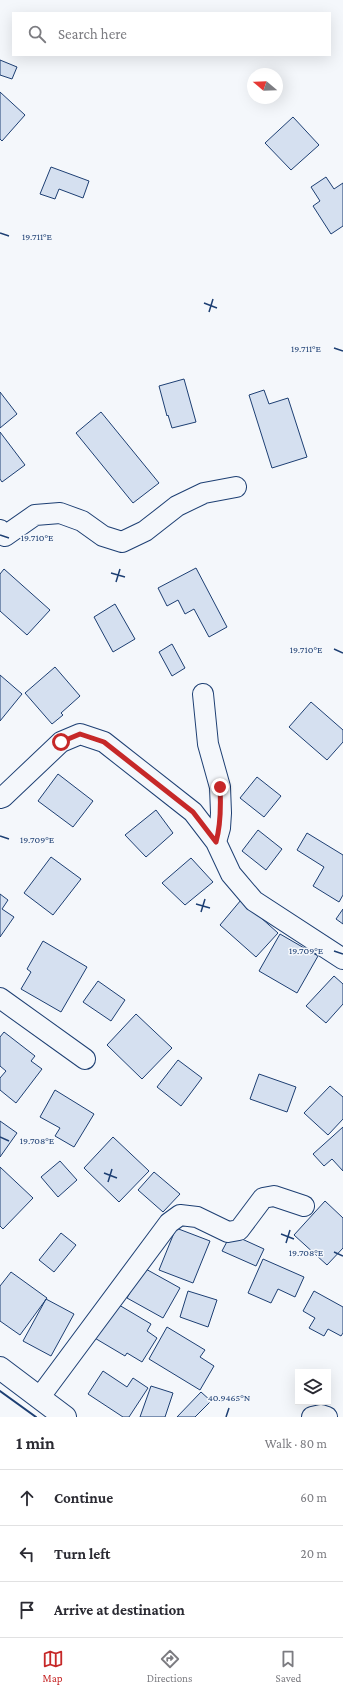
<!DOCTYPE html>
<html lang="en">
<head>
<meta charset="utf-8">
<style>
  body { margin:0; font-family:"Crimson Pro",serif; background:#f7f7f7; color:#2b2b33 }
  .controls { position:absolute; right:12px; bottom:12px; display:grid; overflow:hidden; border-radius:0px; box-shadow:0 4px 16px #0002 }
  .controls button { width:36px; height:36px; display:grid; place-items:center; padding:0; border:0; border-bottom:1px solid #e1e1e2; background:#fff; color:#2b2b33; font:20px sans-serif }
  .compass { position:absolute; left:247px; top:68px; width:36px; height:36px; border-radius:50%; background:#fff; box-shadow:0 4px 16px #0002; rotate:289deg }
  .stop { position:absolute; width:12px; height:12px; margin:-9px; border:3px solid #c62828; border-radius:50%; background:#fff }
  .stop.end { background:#c62828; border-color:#fff; box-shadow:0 1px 4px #0008 }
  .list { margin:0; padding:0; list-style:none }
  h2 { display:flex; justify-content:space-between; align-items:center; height:52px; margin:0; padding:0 16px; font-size:17px }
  h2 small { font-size:13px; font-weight:400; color:#7c7c81 }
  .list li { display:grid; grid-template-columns:26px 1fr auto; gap:12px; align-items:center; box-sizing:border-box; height:56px; padding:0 16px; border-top:1px solid #e1e1e2 }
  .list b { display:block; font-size:15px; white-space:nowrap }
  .list em { font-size:13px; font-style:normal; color:#7c7c81 }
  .icon { flex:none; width:22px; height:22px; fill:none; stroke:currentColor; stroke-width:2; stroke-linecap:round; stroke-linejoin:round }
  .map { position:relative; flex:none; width:343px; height:1417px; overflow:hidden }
  .search { position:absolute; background:#fff; box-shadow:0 4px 16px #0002; left:12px; right:12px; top:12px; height:44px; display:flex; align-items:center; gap:10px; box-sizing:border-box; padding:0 14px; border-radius:0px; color:#7c7c81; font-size:15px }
  .sheet { height:220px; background:#fff }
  nav { display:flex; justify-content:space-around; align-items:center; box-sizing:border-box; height:56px; border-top:1px solid #e1e1e2; background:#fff; font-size:11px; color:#7c7c81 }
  nav a { display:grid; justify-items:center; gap:2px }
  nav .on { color:#c62828 }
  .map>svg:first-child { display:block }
  .building { fill:#d5e0f0; stroke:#1d3f73 }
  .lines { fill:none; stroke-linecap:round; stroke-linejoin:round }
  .minor-casing { stroke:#1d3f73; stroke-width:22 }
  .secondary-casing { stroke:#1d3f73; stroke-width:24 }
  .minor { stroke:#f4f7fb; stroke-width:20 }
  .secondary { stroke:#f4f7fb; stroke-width:22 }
  .wall { stroke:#1d3f73; stroke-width:2 }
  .route { stroke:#c62828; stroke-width:5 }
  .ticks { fill:none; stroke:#1d3f73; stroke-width:1.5 }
  .ticks-label { font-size:10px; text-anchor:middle; fill:#1d3f73; stroke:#f4f7fb; stroke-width:3; stroke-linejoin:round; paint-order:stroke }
</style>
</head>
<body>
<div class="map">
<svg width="343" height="1417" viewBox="0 0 343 1417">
  <rect width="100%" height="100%" fill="#f4f7fb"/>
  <path class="building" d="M0 60 17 67 12 79 0 75Z
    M0 92 25 115 2 141 0 139Z
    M293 117 319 145 291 170 265 143Z
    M51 167 89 181 83 198 59 189 55 199 40 194Z
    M326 177 334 189 343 183V226L331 234 313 206 320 201 311 187Z
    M184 379 196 422 172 428 168 415 167 416 159 386Z
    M264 390 269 404 288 398 307 457 272 468 249 395Z
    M0 392 17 414 0 428Z
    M101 412 159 483 133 503 76 433Z
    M0 432 25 465 2 482 0 479Z
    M196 568 227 627 209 637 194 609 185 614 178 600 167 606 158 588Z
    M4 569 50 610 27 635 0 611V574Z
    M115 604 135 639 113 652 94 617Z
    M172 644 185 668 172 676 159 652Z
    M55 667 80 696 61 713 63 715 52 724 25 693Z
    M0 675 22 694 0 721Z
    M311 702 343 730V742L327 760 289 727Z
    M58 774 93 801 73 827 38 801Z
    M257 777 281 796 264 817 240 798Z
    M156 810 173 833 146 857 125 835Z
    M258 830 282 849 266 870 242 851Z
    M307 833 343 855V895L339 902 313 886 324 867 297 850Z
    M51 857 81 879 53 915 24 893Z
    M191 858 213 882 185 905 162 883Z
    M0 894 8 900 2 909 14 917 0 937Z
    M241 900 278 933 256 957 220 925Z
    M343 909V924L336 919Z
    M280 934 318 956 297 993 259 971Z
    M43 941 87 967 61 1012 21 989 31 972 27 969Z
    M334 976 343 984V1004L326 1023 306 1006Z
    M98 981 125 1000 111 1021 83 1002Z
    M136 1014 172 1048 142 1079 107 1045Z
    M4 1032 35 1056 31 1061 42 1069 16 1103 0 1090V1078L6 1071 0 1066V1037Z
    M178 1060 202 1078 181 1106 157 1087Z
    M259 1074 296 1087 287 1112 250 1099Z
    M330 1086 343 1097V1119L328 1135 304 1113Z
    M55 1090 94 1114 74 1147 55 1136 60 1128 40 1117Z
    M0 1121 17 1133 0 1157Z
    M343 1127V1171L332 1159 324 1166 313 1154Z
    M113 1137 149 1171 119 1202 84 1168Z
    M60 1161 77 1180 58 1197 41 1177Z
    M0 1167 33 1198 3 1229 0 1226Z
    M154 1172 180 1194 163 1212 138 1190Z
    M325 1201 343 1218V1248L327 1265 294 1235Z
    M176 1228 210 1241 193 1283 159 1270Z
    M61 1233 76 1245 54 1272 39 1260Z
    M231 1234 264 1249 256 1266 222 1251Z
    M263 1259 304 1277 295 1297 278 1289 271 1303 248 1293Z
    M144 1268 180 1288 163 1318 127 1298Z
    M11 1272 47 1298 20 1335 0 1321V1286Z
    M188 1291 217 1300 208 1327 180 1317Z
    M314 1291 343 1307V1333L341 1336 328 1329 324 1336 309 1328 315 1318 303 1311Z
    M46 1299 74 1314 51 1356 23 1341Z
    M114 1302 151 1324 147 1331 157 1338 142 1362 127 1353 125 1356 93 1337Z
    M167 1327 205 1350 200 1357 214 1366 200 1390 149 1359Z
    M103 1371 127 1387 133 1378 148 1388 129 1417H123L88 1394Z
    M151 1386 173 1393 165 1417H140Z
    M201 1392 211 1401 195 1417H177Z"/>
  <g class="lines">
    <defs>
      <path id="minor" d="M0 530 5 536 35 515 60 513 82 521 103 536 122 542 145 531 177 506 204 493 236 487
        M203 694 208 744 220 787 221 813 220 828 216 842
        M0 798 3 797 61 742 80 734 104 742 193 812 216 842 231 874 254 901 343 959
        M0 998 85 1059
        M39 1398 169 1223 180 1215 197 1217 228 1232 239 1230 263 1198 274 1196 304 1206
        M312 1417 321 1415 327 1417"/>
      <path id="secondary" d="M0 1368 65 1417"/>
    </defs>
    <use href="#minor" class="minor-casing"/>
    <use href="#secondary" class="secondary-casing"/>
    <use href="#minor" class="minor"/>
    <use href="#secondary" class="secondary"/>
    <path class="wall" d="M0 1391 36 1417"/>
  </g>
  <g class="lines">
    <path class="route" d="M61 742 80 734 104 742 193 812 216 842C221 824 221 807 220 787"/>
  </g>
  <path class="ticks" d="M0 233 9 236M204 303 217 308M209 312 213 299M334 348 343 351M0 535 9 538M111 573 125 577M116 582 120 569M334 649 343 653M0 836 9 839M196 904 210 908M201 912 205 899M334 951 343 954M0 1137 9 1141M104 1173 117 1178M108 1182 112 1169M281 1234 294 1239M286 1243 290 1230M334 1252 343 1256M226 1417 229 1408"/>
  <g class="ticks-label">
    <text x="37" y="240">19.711°E</text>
    <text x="306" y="352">19.711°E</text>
    <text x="37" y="541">19.710°E</text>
    <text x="306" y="653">19.710°E</text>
    <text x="37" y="843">19.709°E</text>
    <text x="306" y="954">19.709°E</text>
    <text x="37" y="1144">19.708°E</text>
    <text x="306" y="1256">19.708°E</text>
    <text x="229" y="1401">40.9465°N</text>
  </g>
</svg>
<div class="controls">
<button><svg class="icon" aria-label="layers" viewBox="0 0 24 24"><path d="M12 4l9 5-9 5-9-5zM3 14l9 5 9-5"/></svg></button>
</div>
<svg class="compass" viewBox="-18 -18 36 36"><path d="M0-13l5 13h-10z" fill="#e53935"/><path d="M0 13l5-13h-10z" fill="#7c7c81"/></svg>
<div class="stop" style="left:61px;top:742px"></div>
<div class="stop end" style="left:220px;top:787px"></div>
<div class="search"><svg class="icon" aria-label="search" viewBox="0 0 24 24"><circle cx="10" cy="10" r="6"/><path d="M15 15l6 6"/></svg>Search here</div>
</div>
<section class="sheet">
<h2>1 min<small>Walk · 80 m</small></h2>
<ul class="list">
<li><svg class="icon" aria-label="ahead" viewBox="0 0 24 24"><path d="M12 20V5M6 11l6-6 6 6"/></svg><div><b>Continue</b></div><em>60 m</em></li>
<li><svg class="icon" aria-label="left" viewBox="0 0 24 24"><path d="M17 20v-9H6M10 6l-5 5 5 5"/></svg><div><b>Turn left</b></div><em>20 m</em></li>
<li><svg class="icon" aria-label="arrive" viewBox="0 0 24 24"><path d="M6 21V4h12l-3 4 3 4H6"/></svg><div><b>Arrive at destination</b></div></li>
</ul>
</section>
<nav>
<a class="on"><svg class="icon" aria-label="map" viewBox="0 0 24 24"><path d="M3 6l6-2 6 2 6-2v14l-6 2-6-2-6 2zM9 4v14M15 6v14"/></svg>Map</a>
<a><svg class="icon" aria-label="directions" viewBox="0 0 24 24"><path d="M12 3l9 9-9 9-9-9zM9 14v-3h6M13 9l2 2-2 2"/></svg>Directions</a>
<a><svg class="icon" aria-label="saved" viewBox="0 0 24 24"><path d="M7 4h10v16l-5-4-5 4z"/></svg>Saved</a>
</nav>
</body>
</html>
